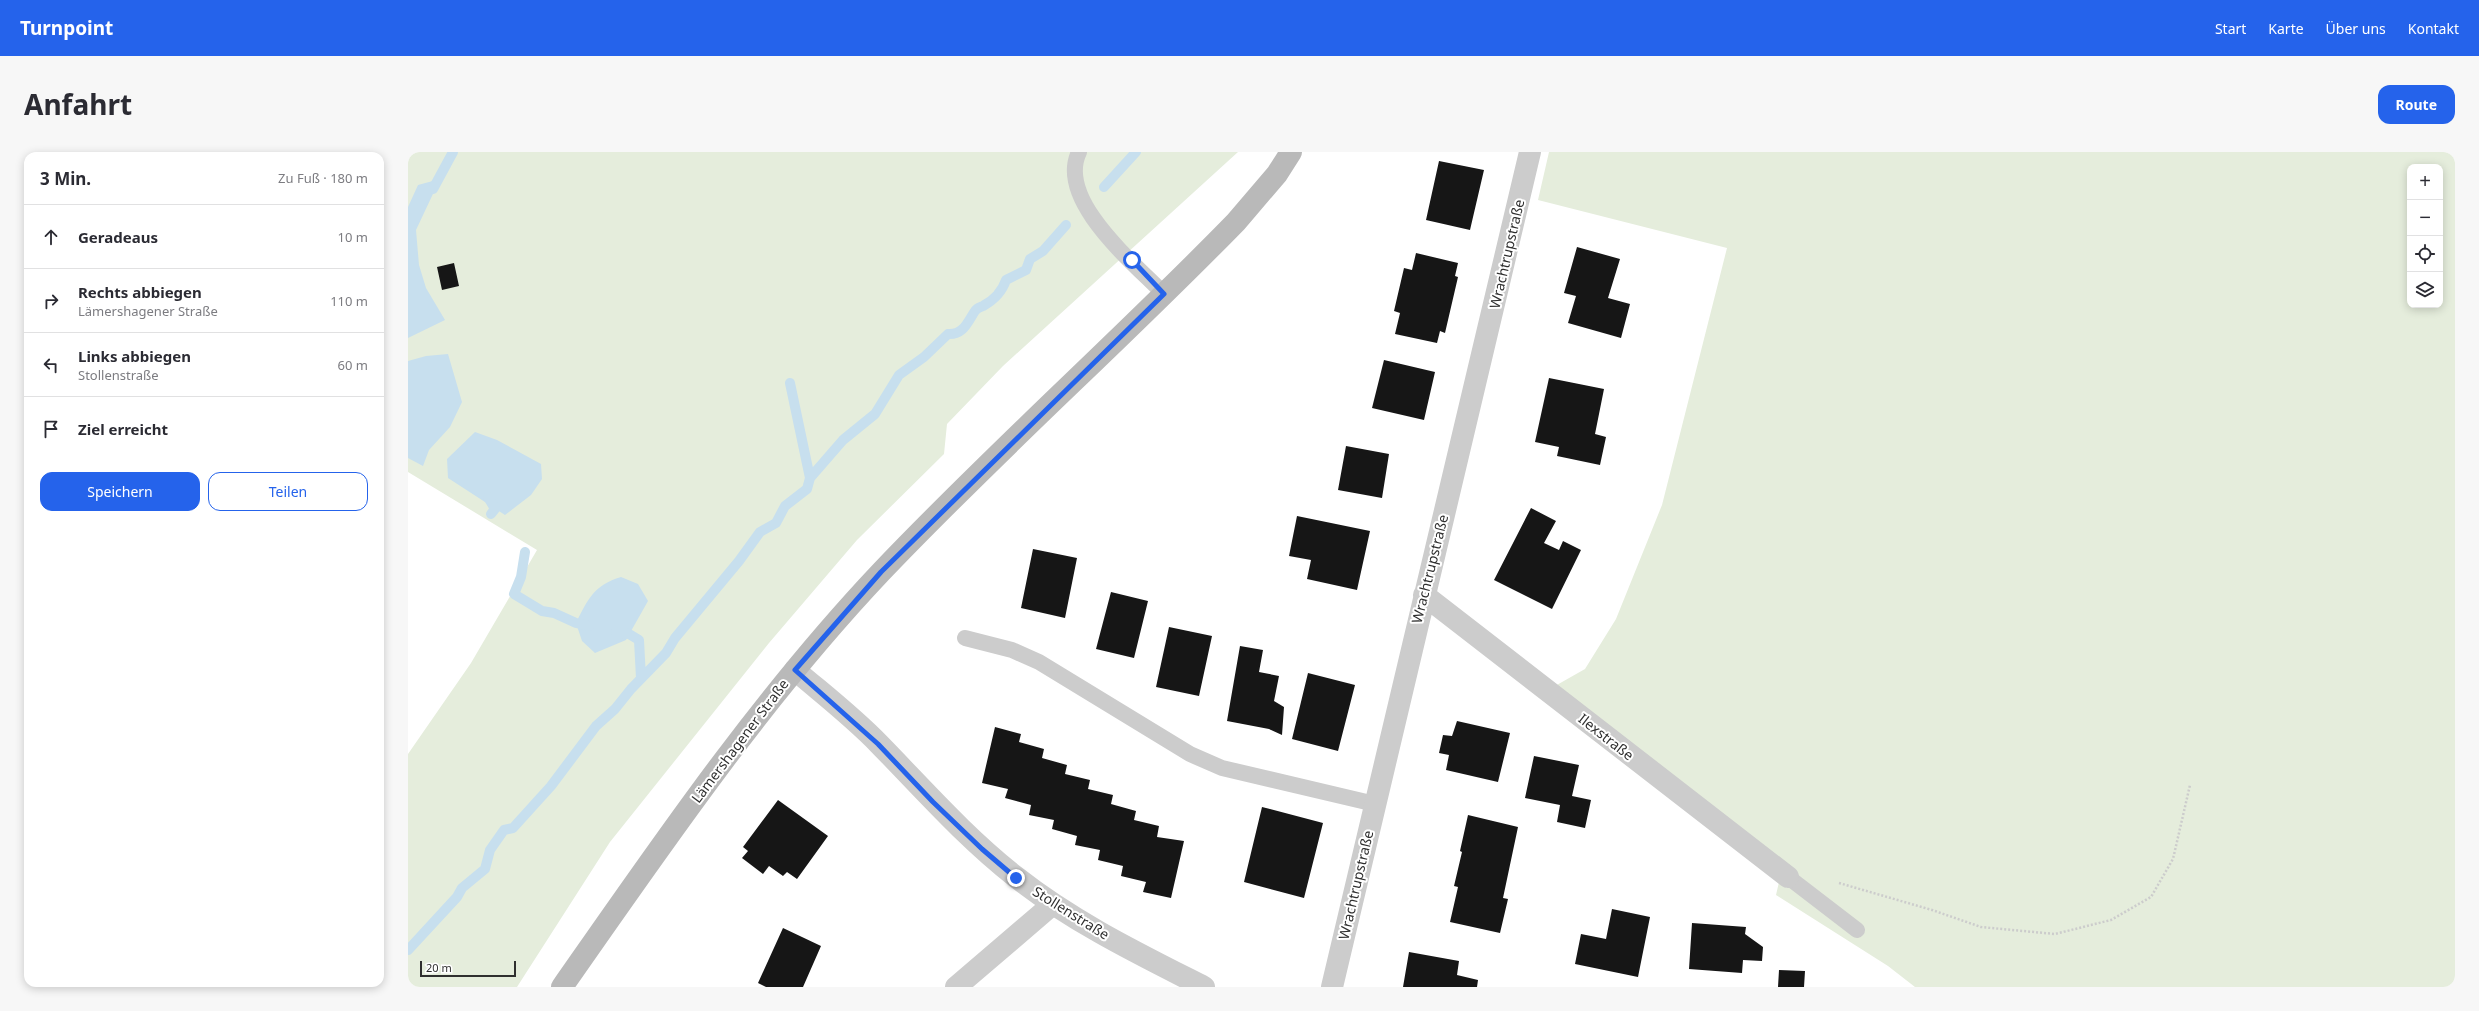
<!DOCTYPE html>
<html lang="de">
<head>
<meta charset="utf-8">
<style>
  body { margin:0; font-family:"Noto Sans",sans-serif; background:#f7f7f7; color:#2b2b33 }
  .controls { position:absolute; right:12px; top:12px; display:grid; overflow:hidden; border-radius:8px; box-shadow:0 2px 10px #0003 }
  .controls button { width:36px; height:36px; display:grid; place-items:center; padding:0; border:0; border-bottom:1px solid #e1e1e2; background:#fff; color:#2b2b33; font:20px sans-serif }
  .scale { position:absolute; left:12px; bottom:10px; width:96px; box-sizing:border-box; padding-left:4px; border:2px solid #2f2f2f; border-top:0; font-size:11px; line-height:14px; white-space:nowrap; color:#2f2f2f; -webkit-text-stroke:3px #fff; paint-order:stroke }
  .stop { position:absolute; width:12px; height:12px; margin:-9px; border:3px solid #2563eb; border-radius:50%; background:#fff }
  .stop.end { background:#2563eb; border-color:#fff; box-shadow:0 1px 4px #0008 }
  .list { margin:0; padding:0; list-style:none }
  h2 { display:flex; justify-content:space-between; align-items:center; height:52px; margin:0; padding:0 16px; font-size:17px }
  h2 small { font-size:13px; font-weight:400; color:#7c7c81 }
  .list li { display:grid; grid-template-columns:26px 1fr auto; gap:12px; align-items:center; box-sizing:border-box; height:64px; padding:0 16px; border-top:1px solid #e1e1e2 }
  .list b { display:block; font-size:15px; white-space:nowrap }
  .list p { margin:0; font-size:13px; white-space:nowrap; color:#7c7c81 }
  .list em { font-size:13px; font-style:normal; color:#7c7c81 }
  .actions { display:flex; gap:8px; padding:12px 16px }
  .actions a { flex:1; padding:9px 0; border:1px solid #2563eb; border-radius:12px; text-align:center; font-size:14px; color:#2563eb }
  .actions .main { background:#2563eb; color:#fff }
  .icon { flex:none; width:22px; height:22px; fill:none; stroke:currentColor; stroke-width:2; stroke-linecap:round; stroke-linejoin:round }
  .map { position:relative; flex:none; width:2047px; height:835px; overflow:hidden; border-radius:12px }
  header { display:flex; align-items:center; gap:24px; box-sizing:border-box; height:56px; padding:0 20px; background:#2563eb; color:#fff }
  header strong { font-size:19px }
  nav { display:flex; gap:22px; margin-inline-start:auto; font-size:14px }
  .intro { display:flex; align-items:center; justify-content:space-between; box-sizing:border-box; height:96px; padding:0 24px }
  h1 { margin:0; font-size:28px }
  .button { padding:10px 18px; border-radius:12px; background:#2563eb; color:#fff; font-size:14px; font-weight:700 }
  main { display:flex; gap:24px; padding:0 24px }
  aside { flex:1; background:#fff; border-radius:12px; box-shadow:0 2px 10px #0003 }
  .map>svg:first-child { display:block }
  .green { fill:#e5eddc; fill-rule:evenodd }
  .water { fill:#c7dfee }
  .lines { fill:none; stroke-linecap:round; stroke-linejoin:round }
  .stream { stroke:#c7dfee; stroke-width:10 }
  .building { fill:#161616 }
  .path { stroke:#ccc; stroke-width:2.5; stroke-dasharray:2 2; stroke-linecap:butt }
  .service { stroke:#ccc; stroke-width:16 }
  .minor { stroke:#ccc; stroke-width:22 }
  .secondary { stroke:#b9b9b9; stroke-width:22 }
  .route { stroke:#2563eb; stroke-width:5 }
  .labels { text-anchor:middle; stroke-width:4; stroke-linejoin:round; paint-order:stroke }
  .street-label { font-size:14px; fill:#2f2f2f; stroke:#fff }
</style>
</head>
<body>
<header>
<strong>Turnpoint</strong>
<nav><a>Start</a><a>Karte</a><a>Über uns</a><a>Kontakt</a></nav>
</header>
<div class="intro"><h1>Anfahrt</h1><a class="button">Route</a></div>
<main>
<aside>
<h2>3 Min.<small>Zu Fuß · 180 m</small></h2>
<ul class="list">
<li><svg class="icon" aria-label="ahead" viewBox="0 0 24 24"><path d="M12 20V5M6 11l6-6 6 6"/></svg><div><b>Geradeaus</b></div><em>10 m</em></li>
<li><svg class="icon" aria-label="right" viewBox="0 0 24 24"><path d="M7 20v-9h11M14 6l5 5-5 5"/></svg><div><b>Rechts abbiegen</b><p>Lämershagener Straße</p></div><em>110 m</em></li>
<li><svg class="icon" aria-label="left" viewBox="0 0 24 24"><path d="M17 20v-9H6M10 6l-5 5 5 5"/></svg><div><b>Links abbiegen</b><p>Stollenstraße</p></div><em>60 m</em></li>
<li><svg class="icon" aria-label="arrive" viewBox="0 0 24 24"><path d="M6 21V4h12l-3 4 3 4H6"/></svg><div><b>Ziel erreicht</b></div></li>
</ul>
<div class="actions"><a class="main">Speichern</a><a>Teilen</a></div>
</aside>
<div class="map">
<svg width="2047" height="835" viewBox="0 0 2047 835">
  <rect width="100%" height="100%" fill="#fff"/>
  <path class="green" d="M0 0H830L595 214 539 272 536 302 449 388 361 491 202 690 109 835H0V602L63 511 129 398 0 320Z
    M1141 0H2047V835H1507L1480 814 1368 743 1371 730 1379 736 1390 724 1147 534 1177 517 1208 467 1254 353 1319 96 1130 48ZM2002 15H2032V153H2002Z"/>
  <path class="water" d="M32 27 8 78 11 113 18 136 37 168 0 186V55L10 33Z
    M40 202 54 250 42 275 21 298 15 314 0 306V209L18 204Z
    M67 280 89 288 133 312 134 327 123 343 97 363 40 326 39 307Z
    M213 425 230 432 240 449 218 488 187 501 174 489 168 471C180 447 186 433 213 425Z"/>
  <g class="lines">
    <path class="stream" d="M696 35 728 0
      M25 37 45 0
      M382 231 402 326
      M80 345 87 357 83 362
      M117 400 113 425 106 442 134 459 146 461 168 471 181 474
      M208 480 221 482 231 488 233 526
      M0 798 49 745 54 736 77 717 82 698 96 678 105 676 143 634 188 574 207 557 223 537 258 501 267 486 331 409 352 380 368 371 377 354 399 337 402 326 435 288 467 262 491 223 516 205 540 182C556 183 560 169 567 159 569 156 573 155 575 154 586 148 594 140 598 128L618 118 622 107 635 99 658 73"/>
  </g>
  <path class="building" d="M1031 9 1076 18 1062 78 1018 68Z
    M1169 95 1212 107 1200 146 1222 152 1213 186 1160 171 1168 144 1156 141Z
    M1008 101 1050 111 1047 124 1050 125 1037 181 1032 179 1029 191 987 182 992 161 986 159 996 116 1004 118Z
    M46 111 51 134 34 138 29 115Z
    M976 208 1027 220 1016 268 964 256Z
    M1141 226 1196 237 1187 282 1198 285 1192 313 1149 304 1151 295 1127 290Z
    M938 294 981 302 974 346 930 338Z
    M1123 356 1148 369 1136 391 1151 398 1155 389 1173 398 1144 457 1086 428Z
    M889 364 962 379 949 438 899 427 903 408 881 404Z
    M625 397 669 406 657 466 613 456Z
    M703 440 740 449 726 506 688 497Z
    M761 475 804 484 791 544 748 535Z
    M832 494 855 498 851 520 871 524 866 549 876 555 874 583 861 577 819 569Z
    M900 521 947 533 930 599 884 587Z
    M1049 569 1102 581 1090 630 1038 618 1041 603 1031 601 1035 583 1044 584Z
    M587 575 613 582 611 590 636 597 634 606 659 613 657 622 682 628 680 637 705 643 703 652 728 659 726 668 751 674 749 685 776 689 763 746 735 740 738 730 713 724 715 714 690 708 692 698 667 693 669 684 644 677 646 668 621 663 623 653 597 646 600 637 574 631Z
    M1126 604 1171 613 1164 644 1183 648 1177 676 1149 670 1152 653 1117 646Z
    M370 648 420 684 389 727 379 720 375 724 361 714 355 722 334 706 340 699 335 695Z
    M854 655 915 671 896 746 836 730Z
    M1060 663 1110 675 1095 746 1100 747 1092 781 1042 770 1050 735 1046 734 1054 700 1052 699Z
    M1204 757 1242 765 1230 825 1167 812 1173 782 1198 787Z
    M1284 771 1338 775 1337 782 1355 795 1354 809 1335 808 1334 821 1281 817Z
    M375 776 413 794 395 835H358L350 831Z
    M1001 800 1051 809 1049 823 1070 828 1069 835H995Z
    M1371 818 1397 819 1396 835H1370Z"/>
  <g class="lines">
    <path class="path" d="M1431 731 1524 758 1573 775 1647 782 1703 768 1743 745 1765 707 1782 633"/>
    <path class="service" d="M671 0C648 48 726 111 756 142
      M557 486 604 498 631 510 782 602 814 616 967 652
      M1380 725 1449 778"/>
    <path class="minor" d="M1016 443 1380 725
      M387 518C415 542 445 565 471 592 516 638 557 685 608 725 665 770 731 802 796 835
      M548 835 645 752
      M924 835 1122 0"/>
    <path class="secondary" d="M154 835C254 692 353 547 473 420 587 300 712 189 828 70L869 22 883 0"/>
  </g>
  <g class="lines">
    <path class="route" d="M608 726 574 697 525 650 470 592 387 518 473 420 756 142 724 108"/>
  </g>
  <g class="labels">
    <g class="street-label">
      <text transform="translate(1099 102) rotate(-77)" y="5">Wrachtrupstraße</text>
      <text transform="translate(1022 417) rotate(-76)" y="5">Wrachtrupstraße</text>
      <text transform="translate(1198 585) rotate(38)" y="5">Ilexstraße</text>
      <text transform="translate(332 589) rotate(-53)" y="5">Lämershagener Straße</text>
      <text transform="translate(948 733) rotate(-77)" y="5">Wrachtrupstraße</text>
      <text transform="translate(663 761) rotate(32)" y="5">Stollenstraße</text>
    </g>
  </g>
</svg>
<div class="controls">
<button>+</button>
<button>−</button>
<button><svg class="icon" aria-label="locate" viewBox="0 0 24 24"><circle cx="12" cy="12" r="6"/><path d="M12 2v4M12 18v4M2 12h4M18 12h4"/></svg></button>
<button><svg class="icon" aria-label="layers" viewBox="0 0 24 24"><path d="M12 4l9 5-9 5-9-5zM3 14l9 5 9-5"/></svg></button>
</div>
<div class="scale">20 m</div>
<div class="stop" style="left:724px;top:108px"></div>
<div class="stop end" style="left:608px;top:726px"></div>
</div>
</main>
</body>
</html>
